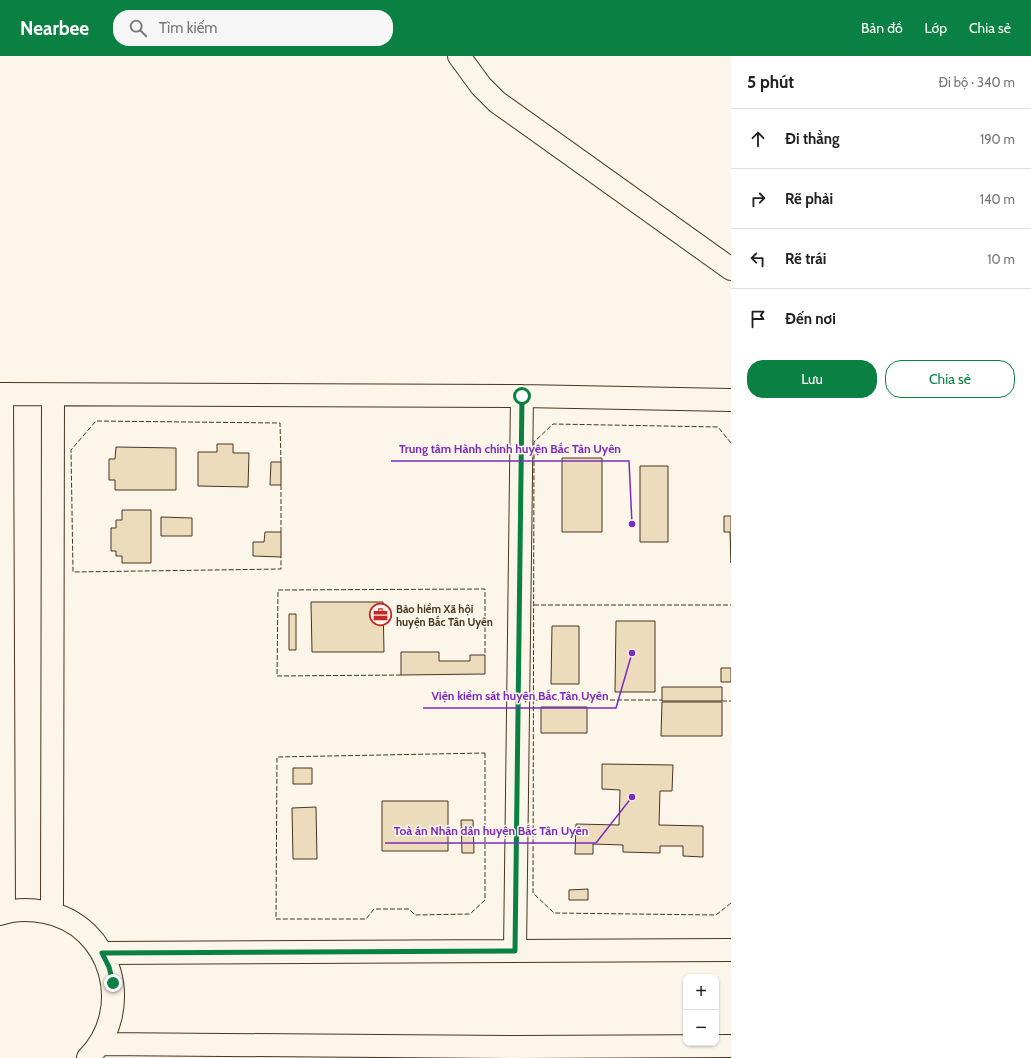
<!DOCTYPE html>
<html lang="vi">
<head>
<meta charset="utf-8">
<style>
  body { margin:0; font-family:Cabin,sans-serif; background:#f6f6f6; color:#202124 }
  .controls { position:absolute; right:12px; bottom:12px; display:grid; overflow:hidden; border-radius:8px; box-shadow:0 1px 3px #0004 }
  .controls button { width:36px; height:36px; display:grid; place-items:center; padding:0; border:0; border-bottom:1px solid #e0e0e0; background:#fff; color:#202124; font:20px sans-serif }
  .stop { position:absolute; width:12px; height:12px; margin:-9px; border:3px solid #0b8043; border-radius:50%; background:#fff }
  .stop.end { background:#0b8043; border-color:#fff; box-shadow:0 1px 4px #0008 }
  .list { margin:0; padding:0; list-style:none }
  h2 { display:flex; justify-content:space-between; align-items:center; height:52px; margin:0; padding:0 16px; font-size:17px }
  h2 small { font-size:13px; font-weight:400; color:#757577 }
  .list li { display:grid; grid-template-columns:26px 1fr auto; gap:12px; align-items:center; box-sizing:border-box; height:60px; padding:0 16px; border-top:1px solid #e0e0e0 }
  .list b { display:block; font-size:15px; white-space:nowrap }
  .list em { font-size:13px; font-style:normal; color:#757577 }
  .actions { display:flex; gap:8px; padding:12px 16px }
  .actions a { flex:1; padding:9px 0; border:1px solid #0b8043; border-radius:16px; text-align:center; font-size:14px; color:#0b8043 }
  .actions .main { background:#0b8043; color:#fff }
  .icon { flex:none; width:22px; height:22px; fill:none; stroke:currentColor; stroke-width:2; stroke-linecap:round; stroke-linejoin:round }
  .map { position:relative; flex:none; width:731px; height:1002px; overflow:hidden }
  header { display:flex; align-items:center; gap:24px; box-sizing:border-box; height:56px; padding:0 20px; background:#0b8043; color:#fff }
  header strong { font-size:19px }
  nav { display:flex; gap:22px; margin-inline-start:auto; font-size:14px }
  .search { width:280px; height:36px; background:#f6f6f6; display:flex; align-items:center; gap:10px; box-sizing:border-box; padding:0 14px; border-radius:16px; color:#757577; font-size:15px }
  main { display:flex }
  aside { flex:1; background:#fff }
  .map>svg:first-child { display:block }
  .building { fill:#ecdcbc; stroke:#4a3520 }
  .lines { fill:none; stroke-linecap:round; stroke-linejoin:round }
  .minor-casing { stroke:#4a3520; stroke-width:24 }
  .minor { stroke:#fbf6e9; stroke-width:22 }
  .fence { stroke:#4a3520; stroke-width:1; stroke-dasharray:5 2; stroke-linecap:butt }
  .route { stroke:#0b8043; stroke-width:5 }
  .labels { text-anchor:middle; stroke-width:3; stroke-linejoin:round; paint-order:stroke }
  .poi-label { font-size:11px; font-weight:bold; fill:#4a3520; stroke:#fbf6e9; text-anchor:start }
  .leader { fill:none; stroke:#7b2cbf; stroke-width:1.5 }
  .callout-dot { fill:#7b2cbf; stroke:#fbf6e9; stroke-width:1.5 }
  .callout-label { font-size:12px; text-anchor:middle; font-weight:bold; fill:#7b2cbf; stroke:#fbf6e9; stroke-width:3; stroke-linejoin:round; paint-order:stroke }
</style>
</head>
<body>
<header>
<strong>Nearbee</strong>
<div class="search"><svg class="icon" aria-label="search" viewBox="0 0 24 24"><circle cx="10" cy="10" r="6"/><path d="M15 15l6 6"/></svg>Tìm kiếm</div>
<nav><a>Bản đồ</a><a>Lớp</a><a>Chia sẻ</a></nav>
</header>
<main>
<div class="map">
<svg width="731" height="1002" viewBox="0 0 731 1002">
  <rect width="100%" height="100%" fill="#fbf6e9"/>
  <path class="building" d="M217 388H233V397H249L248 431 198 430V396H217Z
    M116 391 176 392V434H115V424H109V403H115Z
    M562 402H602V476H562Z
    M271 406H281V429H270Z
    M640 410H668V486H640Z
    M122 454H151V507H122V500H116V495H111V472H116V464H122Z
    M724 460H731V507L730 476H724Z
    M161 461 192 462V480H161Z
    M265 476H281V501L253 500V486H264Z
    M311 546H383L384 596H312Z
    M289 558H296V594H289Z
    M616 565H655V636H615Z
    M552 570H579V628H551Z
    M401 596H439V605H470V599H485V618L401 619Z
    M721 612H731V626H721Z
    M662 631H722V645H662Z
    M662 646H722V680H661Z
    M541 651H587V677H541Z
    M602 708 673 709 672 735H660L659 769 703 770V801L683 800V790H660V797L623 796V789L593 788V798H575L576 768 619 769 620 734 602 733Z
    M293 712H312V728H293Z
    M382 745H448V795H382Z
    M316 751 317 803H293L292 752Z
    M461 764H473L474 797H462Z
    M588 833V844H569V834Z"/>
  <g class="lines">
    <defs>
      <path id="minor" d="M459 0 481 30 497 46 731 213
        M0 338 522 340 731 344
        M2 338 4 856
        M52 857 53 339
        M0 858C14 853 30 853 45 856 113 869 135 954 88 1002
        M515 895 522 340
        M102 897 731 894
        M100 988 514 991 731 990"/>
    </defs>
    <use href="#minor" class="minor-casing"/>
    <use href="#minor" class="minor"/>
    <path class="fence" d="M731 387 718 371 553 368 534 386 533 837 554 857 716 859 731 847
      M281 406 280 367 96 365 71 394 73 516 281 513V501
      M281 429V476
      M534 549H731
      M401 619 277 620 278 534 485 533V599
      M533 644H662
      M722 645H731
      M485 697V844L470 858 415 859 409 853H374L366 863H276L277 701Z"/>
  </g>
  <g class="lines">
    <path class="route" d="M113 927 109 911 102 897 515 895 522 340"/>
  </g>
  <defs>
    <symbol id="office-ring" viewBox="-11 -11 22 22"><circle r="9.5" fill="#fbf6e9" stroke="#c62828" stroke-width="1.5"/><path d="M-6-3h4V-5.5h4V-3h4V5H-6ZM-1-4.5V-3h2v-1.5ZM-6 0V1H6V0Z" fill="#c62828"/></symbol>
  </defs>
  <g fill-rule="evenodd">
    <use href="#office-ring" x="368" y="546" width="25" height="25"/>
  </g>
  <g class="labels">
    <g class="poi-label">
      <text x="396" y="557">Bảo hiểm Xã hội<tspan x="396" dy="13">huyện Bắc Tân Uyên</tspan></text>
    </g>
  </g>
  <path class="leader" d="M632 468L629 405H391M632 597L616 652H423M632 741L596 787H385"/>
  <g class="callout-dot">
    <circle cx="632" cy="468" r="4"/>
    <circle cx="632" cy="597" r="4"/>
    <circle cx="632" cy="741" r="4"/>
  </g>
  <g class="callout-label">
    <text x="510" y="397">Trung tâm Hành chính huyện Bắc Tân Uyên</text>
    <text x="520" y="644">Viện kiểm sát huyện Bắc Tân Uyên</text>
    <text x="491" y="779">Toà án Nhân dân huyện Bắc Tân Uyên</text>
  </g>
</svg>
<div class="controls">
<button>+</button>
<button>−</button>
</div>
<div class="stop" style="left:522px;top:340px"></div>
<div class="stop end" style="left:113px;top:927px"></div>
</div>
<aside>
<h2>5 phút<small>Đi bộ · 340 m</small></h2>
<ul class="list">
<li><svg class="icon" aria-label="ahead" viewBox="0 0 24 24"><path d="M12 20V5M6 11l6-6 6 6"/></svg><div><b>Đi thẳng</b></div><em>190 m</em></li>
<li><svg class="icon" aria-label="right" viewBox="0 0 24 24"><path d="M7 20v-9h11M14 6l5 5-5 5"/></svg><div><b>Rẽ phải</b></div><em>140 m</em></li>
<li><svg class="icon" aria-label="left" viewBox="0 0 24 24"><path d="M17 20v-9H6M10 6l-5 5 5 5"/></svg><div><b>Rẽ trái</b></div><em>10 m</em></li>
<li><svg class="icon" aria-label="arrive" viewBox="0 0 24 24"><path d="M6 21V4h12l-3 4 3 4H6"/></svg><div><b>Đến nơi</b></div></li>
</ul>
<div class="actions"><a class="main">Lưu</a><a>Chia sẻ</a></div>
</aside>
</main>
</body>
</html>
